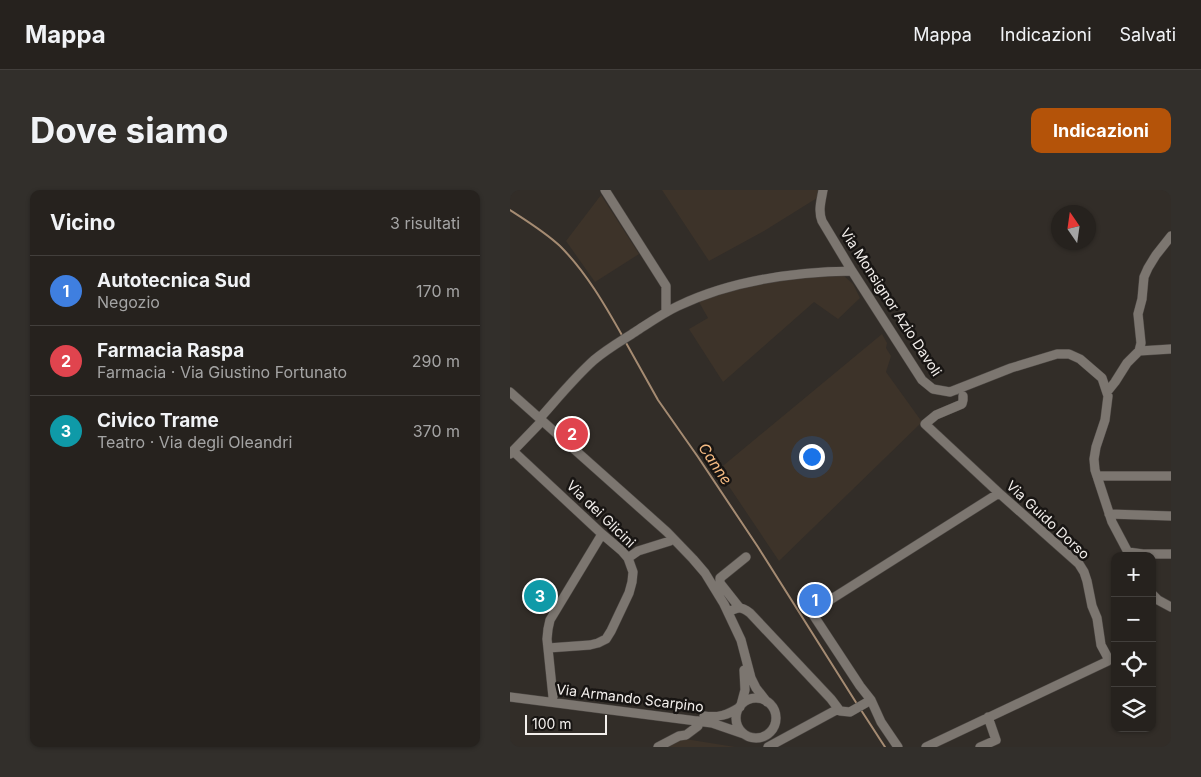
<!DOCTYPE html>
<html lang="it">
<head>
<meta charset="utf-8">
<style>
  body { margin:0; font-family:Inter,sans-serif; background:#322f2b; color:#f1f3f6 }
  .controls { position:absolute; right:15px; bottom:15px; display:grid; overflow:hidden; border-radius:10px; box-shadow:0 1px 4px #0004 }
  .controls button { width:45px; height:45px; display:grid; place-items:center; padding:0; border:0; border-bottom:1px solid #423f3c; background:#26221e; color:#f1f3f6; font:25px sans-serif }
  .compass { position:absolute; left:541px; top:15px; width:45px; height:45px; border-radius:50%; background:#26221e; box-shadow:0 1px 4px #0004; rotate:347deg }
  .scale { position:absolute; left:15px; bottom:12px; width:82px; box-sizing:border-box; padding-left:5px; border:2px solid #f3efec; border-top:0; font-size:14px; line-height:18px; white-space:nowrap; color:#f3efec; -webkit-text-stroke:4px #181513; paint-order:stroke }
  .you { position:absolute; left:301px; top:266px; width:18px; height:18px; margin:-12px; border:4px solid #fff; border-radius:50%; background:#1a73e8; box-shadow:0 0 0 8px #1a73e833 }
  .badge { display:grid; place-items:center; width:32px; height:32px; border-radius:50%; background:#b45309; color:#fff; font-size:16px; font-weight:700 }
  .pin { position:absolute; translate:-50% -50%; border:2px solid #fff; box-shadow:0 1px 5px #0006 }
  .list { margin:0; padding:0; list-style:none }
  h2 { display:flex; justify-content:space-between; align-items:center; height:65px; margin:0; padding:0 20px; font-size:21px }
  h2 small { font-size:16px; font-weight:400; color:#a4a4a4 }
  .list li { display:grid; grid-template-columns:32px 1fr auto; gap:15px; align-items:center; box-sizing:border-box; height:70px; padding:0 20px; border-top:1px solid #423f3c }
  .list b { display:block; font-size:19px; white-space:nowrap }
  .list p { margin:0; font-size:16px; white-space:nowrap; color:#a4a4a4 }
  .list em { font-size:16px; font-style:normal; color:#a4a4a4 }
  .icon { flex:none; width:28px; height:28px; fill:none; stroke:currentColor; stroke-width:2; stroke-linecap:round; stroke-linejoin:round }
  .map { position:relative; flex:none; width:661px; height:557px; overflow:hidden; border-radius:10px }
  header { display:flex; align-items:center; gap:30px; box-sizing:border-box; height:70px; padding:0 25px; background:#26221e; border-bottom:1px solid #423f3c }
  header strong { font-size:24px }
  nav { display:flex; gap:28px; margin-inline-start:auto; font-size:18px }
  .intro { display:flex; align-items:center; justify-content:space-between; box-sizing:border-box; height:120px; padding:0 30px }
  h1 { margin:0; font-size:35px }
  .button { padding:12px 22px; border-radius:10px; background:#b45309; color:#fff; font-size:18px; font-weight:700 }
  main { display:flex; gap:30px; padding:0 30px }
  aside { flex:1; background:#26221e; border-radius:10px; box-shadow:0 1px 4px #0004 }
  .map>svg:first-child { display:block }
  .built { fill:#3d3329 }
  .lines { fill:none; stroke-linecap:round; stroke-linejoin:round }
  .stream { stroke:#a58b72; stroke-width:2 }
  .minor-casing { stroke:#4e4945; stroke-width:10 }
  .minor { stroke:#7c7670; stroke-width:9 }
  .labels { text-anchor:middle; stroke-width:5; stroke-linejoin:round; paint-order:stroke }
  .street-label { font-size:14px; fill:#f3efec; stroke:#181513 }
  .water-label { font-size:15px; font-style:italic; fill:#f4ba82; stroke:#181513 }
</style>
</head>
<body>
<header>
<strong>Mappa</strong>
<nav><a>Mappa</a><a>Indicazioni</a><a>Salvati</a></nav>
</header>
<div class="intro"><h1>Dove siamo</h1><a class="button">Indicazioni</a></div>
<main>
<aside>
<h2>Vicino<small>3 risultati</small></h2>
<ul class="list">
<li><span class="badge" style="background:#3f7fe0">1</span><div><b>Autotecnica Sud</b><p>Negozio</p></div><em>170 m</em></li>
<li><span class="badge" style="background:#e0444e">2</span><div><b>Farmacia Raspa</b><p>Farmacia · Via Giustino Fortunato</p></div><em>290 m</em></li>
<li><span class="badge" style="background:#0f9aa8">3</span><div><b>Civico Trame</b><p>Teatro · Via degli Oleandri</p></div><em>370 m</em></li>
</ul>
</aside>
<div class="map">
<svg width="661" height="557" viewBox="0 0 661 557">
  <rect width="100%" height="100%" fill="#322d28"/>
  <path class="built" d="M152 0H308L307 8 254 41 199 71Z
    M91 5 129 64 85 92 56 51Z
    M334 86 343 94 350 108 328 129 304 112 213 192 179 139 198 128 189 112 228 97 265 91 302 87Z
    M372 144 377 153 376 158 381 166 376 182 412 232 269 371 208 280Z
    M175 549 225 557H153L162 552Z"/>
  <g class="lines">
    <path class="stream" d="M0 20C17 31 35 42 50 56 76 82 95 115 113 147
      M115 151 148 210 188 267 248 357 347 514
      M351 520 375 557"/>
    <defs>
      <path id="minor" d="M95 0 156 96V122
        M313 0C311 11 308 21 312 31L342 81 412 190 423 199 440 202 501 178 547 164H559L570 169 592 188 598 206 595 230 586 257 584 269 585 280 602 332 620 366
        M629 161 631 153 628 124 632 109 634 87 638 78 646 65 661 46
        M0 202 157 342 183 369 195 383 214 414 231 450 241 488 246 498 257 512
        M597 202 605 192 617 173 629 161 661 159
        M30 228C47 209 64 188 84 170 97 159 111 151 125 142 139 133 153 123 168 116 222 90 282 82 342 81
        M3 261 92 344 112 361 118 368 123 382 122 392 119 403 101 441 96 449 88 453 80 455 38 458
        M0 264 29 234
        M587 286H661
        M599 324 661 326
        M618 362 633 364H661
        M118 368 128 361 160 351
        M642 404 648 410 661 417
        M229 417 210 393V388L236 367
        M298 417 350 496 361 510 371 532 388 557
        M218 422C228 417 231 416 240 423L321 509 330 521 340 522 361 510
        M301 422 489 303
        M0 507 202 533 234 544
        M43 507 37 449 38 439 40 430 92 344
        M226 528a20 20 0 1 1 40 0a20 20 0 1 1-40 0Z
        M231 515 235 500 234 480
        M194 526C208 528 218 525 230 517
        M148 557 169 546 176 545 188 536V531
        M258 557 328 519
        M416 557 598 471V468L591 455 587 428 582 416 577 391 574 382 569 374 489 303 415 234 426 225 452 214 453 210V206
        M470 557 486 550 478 527"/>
    </defs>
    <use href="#minor" class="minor-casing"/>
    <use href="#minor" class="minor"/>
  </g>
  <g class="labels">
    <g class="street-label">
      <text transform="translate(381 112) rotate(57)" y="5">Via Monsignor Azio Davoli</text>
      <text transform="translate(91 324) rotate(44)" y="5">Via dei Glicini</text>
      <text transform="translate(538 330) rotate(43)" y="5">Via Guido Dorso</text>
      <text transform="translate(120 508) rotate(7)" y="5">Via Armando Scarpino</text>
    </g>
    <g class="water-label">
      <text transform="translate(205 274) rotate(56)" y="5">Canne</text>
    </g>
  </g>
</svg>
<div class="controls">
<button>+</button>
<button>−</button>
<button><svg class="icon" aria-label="locate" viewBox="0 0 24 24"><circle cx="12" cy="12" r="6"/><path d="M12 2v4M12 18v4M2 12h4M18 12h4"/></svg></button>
<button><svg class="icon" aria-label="layers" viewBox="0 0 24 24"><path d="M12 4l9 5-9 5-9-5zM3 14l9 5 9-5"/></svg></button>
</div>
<svg class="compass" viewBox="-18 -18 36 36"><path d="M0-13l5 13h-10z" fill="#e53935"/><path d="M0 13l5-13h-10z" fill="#a4a4a4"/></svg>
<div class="scale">100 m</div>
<div class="you"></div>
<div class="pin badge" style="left:305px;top:410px;background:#3f7fe0">1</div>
<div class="pin badge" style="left:62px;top:244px;background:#e0444e">2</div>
<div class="pin badge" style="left:30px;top:406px;background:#0f9aa8">3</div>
</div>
</main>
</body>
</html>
